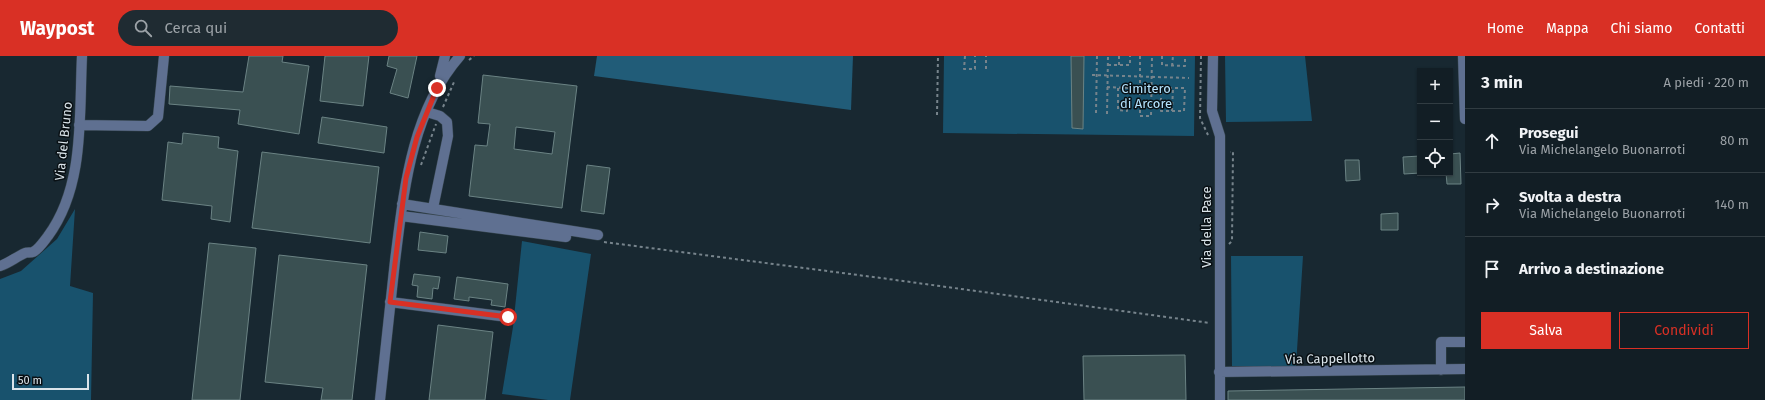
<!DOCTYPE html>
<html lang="it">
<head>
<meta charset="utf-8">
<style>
  body { margin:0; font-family:"Fira Sans",sans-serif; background:#1f2b32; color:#f1f3f6 }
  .controls { position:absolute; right:12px; top:12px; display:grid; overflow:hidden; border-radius:0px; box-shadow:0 1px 3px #0004 }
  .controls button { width:36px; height:36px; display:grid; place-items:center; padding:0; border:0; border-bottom:1px solid #313c42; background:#121e25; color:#f1f3f6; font:20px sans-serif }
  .scale { position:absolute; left:12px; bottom:10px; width:77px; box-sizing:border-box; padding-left:4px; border:2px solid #dae4ea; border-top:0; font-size:11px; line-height:14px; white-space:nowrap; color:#dae4ea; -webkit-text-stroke:3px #091014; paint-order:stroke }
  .stop { position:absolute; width:12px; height:12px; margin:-9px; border:3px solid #d93025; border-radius:50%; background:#fff }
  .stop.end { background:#d93025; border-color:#fff; box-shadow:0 1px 4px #0008 }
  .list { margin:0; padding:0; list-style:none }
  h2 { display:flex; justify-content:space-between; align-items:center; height:52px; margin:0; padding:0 16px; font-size:17px }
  h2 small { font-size:13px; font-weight:400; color:#9ca2a7 }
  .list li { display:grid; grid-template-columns:26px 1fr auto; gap:12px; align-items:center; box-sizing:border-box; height:64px; padding:0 16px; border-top:1px solid #313c42 }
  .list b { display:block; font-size:15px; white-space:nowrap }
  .list p { margin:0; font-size:13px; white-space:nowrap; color:#9ca2a7 }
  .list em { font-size:13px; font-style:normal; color:#9ca2a7 }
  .actions { display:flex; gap:8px; padding:12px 16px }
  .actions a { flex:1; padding:9px 0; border:1px solid #d93025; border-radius:0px; text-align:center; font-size:14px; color:#d93025 }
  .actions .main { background:#d93025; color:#fff }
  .icon { flex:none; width:22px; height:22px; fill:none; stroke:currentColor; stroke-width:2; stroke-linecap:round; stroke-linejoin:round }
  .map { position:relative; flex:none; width:1465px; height:344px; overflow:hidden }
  header { display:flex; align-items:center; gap:24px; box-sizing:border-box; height:56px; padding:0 20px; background:#d93025; color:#fff }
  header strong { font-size:19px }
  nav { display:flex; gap:22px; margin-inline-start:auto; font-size:14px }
  .search { width:280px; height:36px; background:#1f2b32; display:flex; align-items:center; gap:10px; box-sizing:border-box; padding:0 14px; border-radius:22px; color:#9ca2a7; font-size:15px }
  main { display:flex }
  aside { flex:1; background:#121e25 }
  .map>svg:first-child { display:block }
  .green { fill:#18526d }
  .forest { fill:#215c78 }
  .building { fill:#3a5052; stroke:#6b8384; fill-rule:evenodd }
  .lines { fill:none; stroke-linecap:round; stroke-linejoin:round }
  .minor-casing { stroke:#37464f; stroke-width:11 }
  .path { stroke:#77848c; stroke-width:2; stroke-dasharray:3 3; stroke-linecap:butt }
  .minor { stroke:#5f7091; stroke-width:10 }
  .route { stroke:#d93025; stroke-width:5 }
  .labels { text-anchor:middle; stroke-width:3; stroke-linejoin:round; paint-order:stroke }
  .park-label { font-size:13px; fill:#b3e3fe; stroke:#091014 }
  .street-label { font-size:13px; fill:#dae4ea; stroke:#091014 }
</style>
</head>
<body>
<header>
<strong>Waypost</strong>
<div class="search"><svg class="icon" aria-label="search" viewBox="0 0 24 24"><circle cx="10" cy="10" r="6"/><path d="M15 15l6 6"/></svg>Cerca qui</div>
<nav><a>Home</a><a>Mappa</a><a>Chi siamo</a><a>Contatti</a></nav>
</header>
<main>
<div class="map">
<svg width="1465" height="344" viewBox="0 0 1465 344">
  <rect width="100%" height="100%" fill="#182831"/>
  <path class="green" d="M944 0H1195L1194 80 943 77Z
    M1225 0H1305L1312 65 1226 66Z
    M75 153 70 230 93 237 91 344H0V223L21 215 57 183Z
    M522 185 591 198 570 344H548L502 338 513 271Z
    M1231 200H1303L1296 310H1232Z"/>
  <path class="forest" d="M597 0H853L851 54 594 20Z"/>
  <path class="building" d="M249 0H283L282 6 309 10 299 78 238 68 240 54 169 48 170 30 243 36Z
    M325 0H369L363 50 320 45Z
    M389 0H417L408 42 390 37 397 13 387 10Z
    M1071 0H1084L1083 73 1072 72Z
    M483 19 577 30 562 152 469 140 475 89 487 90 490 68 478 67ZM516 71 555 76 552 98 514 93Z
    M322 61 387 71 384 97 318 87Z
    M183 77 219 81 218 92 238 95 230 166 211 163 212 150 162 144 168 86 182 88Z
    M262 96 379 111 370 187 252 172Z
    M1460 97 1461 128H1447L1446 117H1450V98Z
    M1420 100V117L1404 118 1403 101Z
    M1345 104H1359L1360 124 1346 125Z
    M587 109 610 112 604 158 581 155Z
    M1398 157V174H1381V158Z
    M420 176 448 180 446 197 418 194Z
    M209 187 256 192 240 344H192Z
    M279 199 367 209 352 344H321L323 332 265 326Z
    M414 218 440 221 438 233 433 232 432 243 417 241 418 230 412 229Z
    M457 221 508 228 505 251 491 249 492 244 469 241V245L454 243Z
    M438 269 493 276 485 344H429Z
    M1185 299 1186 344H1084L1083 300Z
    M1465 331V344H1228V335Z"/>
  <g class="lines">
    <defs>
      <path id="minor" d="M1213 0 1212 55 1220 80V344
        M1463 0 1465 63
        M440 20 445 0
        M427 56 440 60 447 66 448 80 433 152
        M79 69 148 70 158 61 164 0
        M402 148 598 179
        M401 160 566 181
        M0 210C9 207 16 201 25 197 27 196 31 197 33 196 39 193 44 185 48 180 85 130 79 60 82 0
        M390 246 508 261
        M1441 314V286H1465
        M1219 316 1465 313
        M380 344C385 298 390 251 395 205 404 134 411 56 460 0"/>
    </defs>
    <use href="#minor" class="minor-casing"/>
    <path class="path" d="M965 0 964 13H975V0
      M1119 0V9
      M1140 0V60H1151L1152 0
      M1162 0V9L1185 10V0
      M1201 0 1200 62 1208 79
      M469 4 474 0
      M1108 9H1130V0
      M1172 10 1173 0
      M986 13V0
      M1092 19 1189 22
      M1107 31 1128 32 1127 55 1118 54V31
      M1151 32H1185L1184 55H1161V32
      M443 51 454 26
      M1172 55 1173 32
      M1096 57 1097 0
      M1107 58 1108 0
      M937 59 938 0
      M421 109 436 68
      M604 186 881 222 1210 267
      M1229 188 1232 185 1233 96H1230"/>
    <use href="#minor" class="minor"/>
  </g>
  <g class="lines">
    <path class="route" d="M437 32 417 81 406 122 390 246 508 261"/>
  </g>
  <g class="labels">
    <g class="park-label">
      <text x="1146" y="37">Cimitero<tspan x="1146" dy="15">di Arcore</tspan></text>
    </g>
    <g class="street-label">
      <text transform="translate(63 85) rotate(-84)" y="5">Via del Bruno</text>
      <text transform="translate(1206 171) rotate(-90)" y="5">Via della Pace</text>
      <text transform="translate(1330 302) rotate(-1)" y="5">Via Cappellotto</text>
    </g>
  </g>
</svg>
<div class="controls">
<button>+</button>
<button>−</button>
<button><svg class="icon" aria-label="locate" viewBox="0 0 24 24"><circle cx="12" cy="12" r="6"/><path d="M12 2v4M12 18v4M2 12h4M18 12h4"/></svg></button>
</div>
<div class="scale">50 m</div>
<div class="stop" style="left:508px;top:261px"></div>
<div class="stop end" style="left:437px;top:32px"></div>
</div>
<aside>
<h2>3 min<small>A piedi · 220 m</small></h2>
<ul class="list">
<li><svg class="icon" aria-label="ahead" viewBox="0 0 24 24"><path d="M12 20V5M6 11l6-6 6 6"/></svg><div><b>Prosegui</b><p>Via Michelangelo Buonarroti</p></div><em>80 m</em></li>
<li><svg class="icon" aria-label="right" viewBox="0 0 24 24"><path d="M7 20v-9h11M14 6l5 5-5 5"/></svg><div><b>Svolta a destra</b><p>Via Michelangelo Buonarroti</p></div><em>140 m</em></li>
<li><svg class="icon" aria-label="arrive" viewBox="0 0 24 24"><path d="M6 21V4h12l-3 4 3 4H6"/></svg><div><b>Arrivo a destinazione</b></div></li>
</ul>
<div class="actions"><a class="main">Salva</a><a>Condividi</a></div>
</aside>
</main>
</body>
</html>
